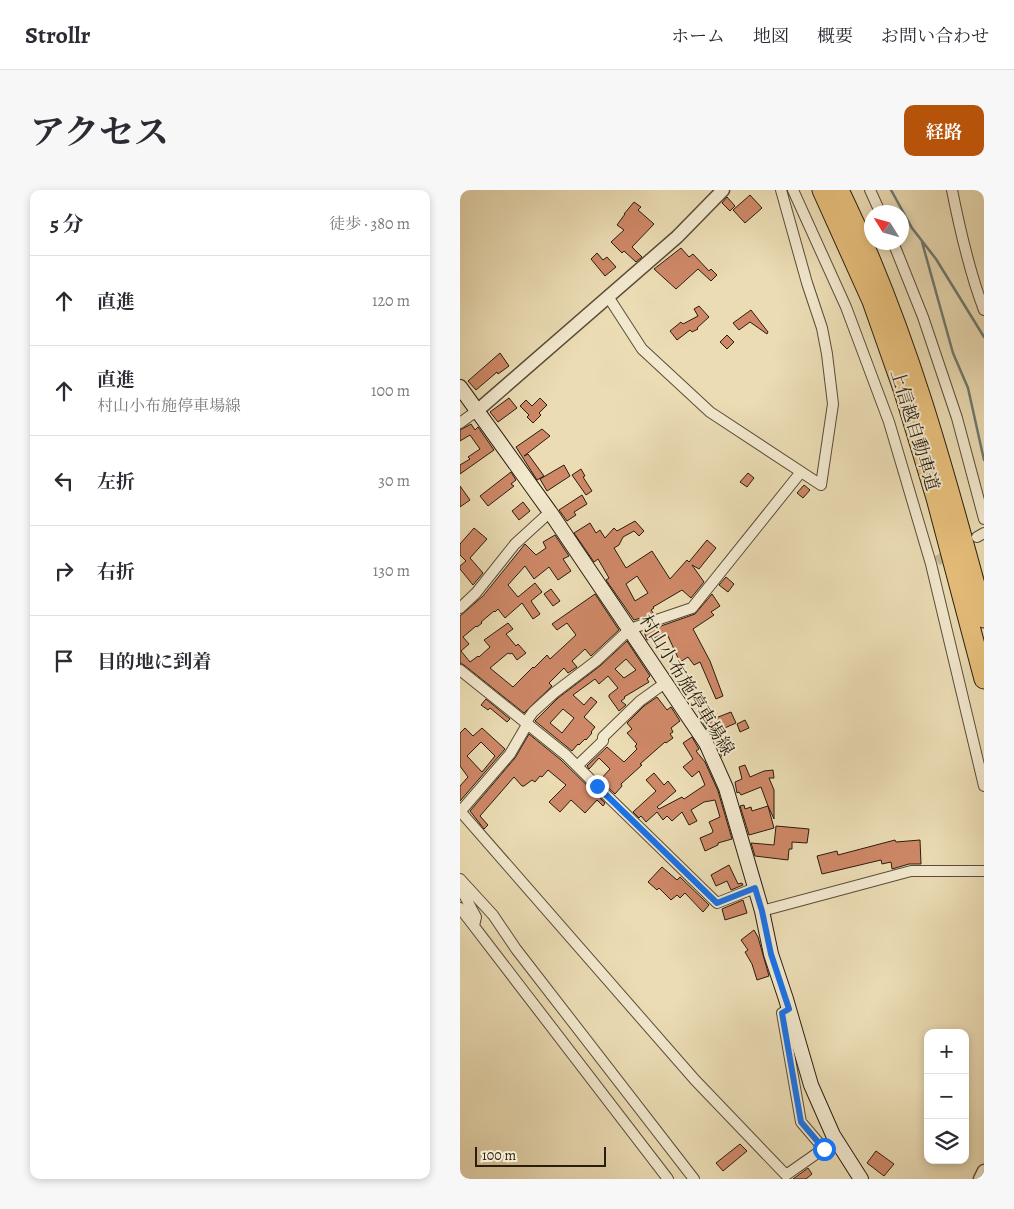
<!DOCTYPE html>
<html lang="ja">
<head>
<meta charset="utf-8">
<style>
  body { margin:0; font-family:Alegreya,"Noto Serif JP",serif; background:#f7f7f7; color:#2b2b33 }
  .controls { position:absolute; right:15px; bottom:15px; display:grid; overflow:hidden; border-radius:10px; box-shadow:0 2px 8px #0003 }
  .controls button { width:45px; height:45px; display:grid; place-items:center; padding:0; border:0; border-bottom:1px solid #e1e1e2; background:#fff; color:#2b2b33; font:25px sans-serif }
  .compass { position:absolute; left:404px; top:15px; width:45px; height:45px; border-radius:50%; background:#fff; box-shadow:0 2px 8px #0003; rotate:307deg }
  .scale { position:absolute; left:15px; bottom:12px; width:131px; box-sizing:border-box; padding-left:5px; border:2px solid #291d0e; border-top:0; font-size:14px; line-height:18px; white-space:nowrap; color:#291d0e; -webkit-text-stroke:4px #f2e8ce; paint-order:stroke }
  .stop { position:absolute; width:15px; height:15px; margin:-11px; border:4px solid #1a73e8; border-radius:50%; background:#fff }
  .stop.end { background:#1a73e8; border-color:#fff; box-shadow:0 1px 5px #0008 }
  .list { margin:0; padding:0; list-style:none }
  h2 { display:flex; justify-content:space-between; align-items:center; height:65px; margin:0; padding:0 20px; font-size:21px }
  h2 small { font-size:16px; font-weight:400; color:#7c7c81 }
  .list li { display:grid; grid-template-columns:32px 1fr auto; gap:15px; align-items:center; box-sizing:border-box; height:90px; padding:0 20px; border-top:1px solid #e1e1e2 }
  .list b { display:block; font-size:19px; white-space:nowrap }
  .list p { margin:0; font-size:16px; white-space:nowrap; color:#7c7c81 }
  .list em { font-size:16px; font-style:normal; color:#7c7c81 }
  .icon { flex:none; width:28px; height:28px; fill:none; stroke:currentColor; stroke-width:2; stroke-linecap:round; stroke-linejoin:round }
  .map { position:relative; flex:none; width:524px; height:989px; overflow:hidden; border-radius:10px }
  header { display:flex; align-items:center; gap:30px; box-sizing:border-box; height:70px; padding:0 25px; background:#fff; border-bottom:1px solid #e1e1e2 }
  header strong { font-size:24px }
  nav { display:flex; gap:28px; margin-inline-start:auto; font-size:18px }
  .intro { display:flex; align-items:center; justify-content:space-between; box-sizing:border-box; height:120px; padding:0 30px }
  h1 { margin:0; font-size:35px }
  .button { padding:12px 22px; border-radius:10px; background:#b45309; color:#fff; font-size:18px; font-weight:700 }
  main { display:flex; gap:30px; padding:0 30px }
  aside { flex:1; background:#fff; border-radius:10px; box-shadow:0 2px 8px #0003 }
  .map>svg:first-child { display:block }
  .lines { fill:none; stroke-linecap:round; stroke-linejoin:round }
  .stream { stroke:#6d7b72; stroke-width:2.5 }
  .building { fill:#ce8867; stroke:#291d0e; fill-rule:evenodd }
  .minor-tunnel { stroke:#c4b693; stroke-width:10; stroke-dasharray:10 5; stroke-linecap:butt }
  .minor-casing { stroke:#5a4d38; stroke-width:12 }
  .tertiary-casing { stroke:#5a4d38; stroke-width:15 }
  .secondary-casing { stroke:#291d0e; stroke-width:16 }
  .motorway-casing { stroke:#291d0e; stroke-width:21 }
  .minor { stroke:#f2e8ce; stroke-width:10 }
  .tertiary { stroke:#f2e8ce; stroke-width:12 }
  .secondary { stroke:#f2e8ce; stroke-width:14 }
  .motorway { stroke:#e6be7a; stroke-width:19 }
  .route { stroke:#1a73e8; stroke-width:6 }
  .labels { text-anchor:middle; stroke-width:4; stroke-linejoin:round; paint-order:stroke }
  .street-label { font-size:18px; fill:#291d0e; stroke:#f2e8ce }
</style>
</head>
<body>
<header>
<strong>Strollr</strong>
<nav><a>ホーム</a><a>地図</a><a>概要</a><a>お問い合わせ</a></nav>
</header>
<div class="intro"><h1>アクセス</h1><a class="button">経路</a></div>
<main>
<aside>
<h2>5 分<small>徒歩 · 380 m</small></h2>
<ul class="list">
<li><svg class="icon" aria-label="ahead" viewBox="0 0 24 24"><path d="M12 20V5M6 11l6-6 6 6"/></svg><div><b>直進</b></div><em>120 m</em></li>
<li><svg class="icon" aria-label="ahead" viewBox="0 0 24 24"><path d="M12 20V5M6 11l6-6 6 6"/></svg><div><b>直進</b><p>村山小布施停車場線</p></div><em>100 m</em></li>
<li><svg class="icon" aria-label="left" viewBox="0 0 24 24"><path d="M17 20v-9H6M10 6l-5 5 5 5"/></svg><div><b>左折</b></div><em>30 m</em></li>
<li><svg class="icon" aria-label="right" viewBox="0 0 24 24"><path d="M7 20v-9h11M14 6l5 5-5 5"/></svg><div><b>右折</b></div><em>130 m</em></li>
<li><svg class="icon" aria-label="arrive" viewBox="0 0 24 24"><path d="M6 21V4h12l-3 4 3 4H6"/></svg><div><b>目的地に到着</b></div></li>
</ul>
</aside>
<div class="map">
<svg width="524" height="989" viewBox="0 0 524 989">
  <rect width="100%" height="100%" fill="#ebdcb4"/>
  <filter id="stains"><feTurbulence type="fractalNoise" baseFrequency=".004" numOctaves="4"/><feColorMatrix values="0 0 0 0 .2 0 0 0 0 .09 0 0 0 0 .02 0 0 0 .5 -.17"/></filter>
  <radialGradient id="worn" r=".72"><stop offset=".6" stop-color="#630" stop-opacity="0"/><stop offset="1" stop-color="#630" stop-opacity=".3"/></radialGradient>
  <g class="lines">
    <path class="stream" d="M431 0 452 38 476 69 524 147
      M462 52 493 163 508 198 524 270"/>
  </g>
  <path class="building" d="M290 5 302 18 285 33 273 20Z
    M267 7 275 16 270 21 262 13Z
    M174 12 181 17 178 20 194 34 172 57 182 67 176 72 164 61 162 63 151 52 164 40 157 35 165 24H164Z
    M221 58 229 67 233 64 249 81 251 79 257 85 251 91 238 79 216 99 194 79Z
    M137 63 143 70 147 67 156 77 145 86 131 69Z
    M239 116 249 127 237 138 238 139 232 142 230 140 217 150 210 141 221 132 223 134 238 126 234 119Z
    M291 120 308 142 307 144 290 132 279 140 273 133Z
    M267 145 274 152 267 159 260 152Z
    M40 163 49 176 38 184 37 182 16 200 8 191Z
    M49 208 57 218 38 232 30 222Z
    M80 208 87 215 79 223 81 225 73 233 67 227 69 225 60 216 66 210 72 216Z
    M11 234 15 240 18 237 34 260 0 284V275L10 269 8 267 20 259 10 245 0 251V240Z
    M82 239 90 246 64 266 68 264 84 286 77 290 56 257Z
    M104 275 110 286 87 301 80 289Z
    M121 279 125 286 123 287 132 301 126 305 112 285Z
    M51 282 56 290 51 294 54 296 28 316 20 306Z
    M288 283 294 288 287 297 280 292Z
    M344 295 350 300 343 308 337 303Z
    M0 296 10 310 0 317Z
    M122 305 127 314 114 322 116 325 107 331 99 320Z
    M63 312 70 321 59 330 52 321Z
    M175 331 184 341 179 346 174 341 163 347 159 355 154 358 166 378 192 361 210 389 227 370 229 372 247 350 256 358 239 379 232 375 244 392 231 408 222 400 193 417 194 418 191 420 194 424 174 430 146 390 149 388 138 369 134 372 114 343 130 333 136 343 140 340 145 348 154 338 157 341ZM177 386 188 403 175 411 166 394Z
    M14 338 27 349 10 368 23 383 13 395 0 379V376L6 371 0 365V354Z
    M95 345 109 366 103 369 111 381 98 390 89 377 74 389 65 376 48 395 58 407 75 393 82 402 71 411 80 424 73 429 62 413 45 428 38 419 35 422 34 421 21 432 22 433 17 437 16 436 3 447 9 454 1 461 10 472 18 466 19 467 30 457 24 450 48 433 53 439 46 444 56 456 58 454 66 463 57 470 52 463 50 464 48 463 30 478 53 497 73 477 74 478 87 465 90 469 116 445 107 433 97 440 92 434 135 404 159 440 131 466 125 459 112 471 117 477 108 483 104 478 89 493 92 496 64 523 4 475 0 473V426L23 406 65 354 76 365 86 358 83 352Z
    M266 387 274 394 268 402 259 395Z
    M91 399 100 411 93 416 84 404Z
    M252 404 260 416 251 422 254 425 233 439 250 471 263 506 256 509 240 472 234 475 228 467 220 472 207 444 187 450 184 442 235 424Z
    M167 451 190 486 187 489 189 492 164 507 165 508 161 511 166 515 159 521 149 507V505L158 498 148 486 139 494 135 489 113 505 124 515 131 507 137 512 124 527 135 537 131 542 132 543 126 550 125 549 119 555 118 554 112 561 75 531 98 508 140 476ZM166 469 176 480 164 488 155 479ZM103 519 114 528 102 543 90 533Z
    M197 507 207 520 211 517 220 531 211 538 213 542 210 544 213 548 206 553 205 552 180 574 182 575 161 594 162 596 155 604 140 590 150 579 139 568 129 579 127 576 147 557 164 572 177 559 175 556 177 554 167 543 172 539 167 533 184 516Z
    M26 509 50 529 47 532 30 518 28 520 21 515Z
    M271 522 276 533 258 541 271 562 262 567 254 549 243 533Z
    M285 530 289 538 280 542 277 534Z
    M5 538 13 546 22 538 45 559 0 611V596L8 587 0 576V543ZM21 552 35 566 22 582 7 566Z
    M69 544 101 570 145 613 143 616 137 610 125 623 111 610 100 622 89 612 106 595 88 580 82 587 80 586 75 592 72 590 64 596H62L54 587 20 626 28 635 24 639 10 621 55 568Z
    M232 547 239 559 236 561 245 572 258 601 272 649 258 653V655L245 661 240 648 252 643 253 641 249 632 260 627 255 610 244 612 231 620 237 631 229 635 222 622 212 631 207 626 203 630 197 622 186 632 181 626 179 628 173 622 196 601 186 590 194 583 204 595 208 591 216 601 197 617 199 619 222 607 224 609 245 595 239 581 232 587 223 577 233 569 223 553Z
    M285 575 290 587 304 581 313 580 314 588H309L314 600V629L308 616 314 638 289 645 280 616 284 615 285 619 291 617 292 621 308 616 301 597 281 605 279 602 277 603 275 592 282 589 279 577Z
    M316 636 349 639 347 653 332 652V659H329L328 670 295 666 291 653 314 655Z
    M435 650 436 652 460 650 461 674H449L432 679 431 672 422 674 421 670 362 684 357 666 377 661 378 665Z
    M269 675 278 694 282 693 283 695 271 700 267 691 256 696 251 685Z
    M202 677 217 690 220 687 249 715 243 722 225 703 220 708 217 705 211 710 199 698 197 700 188 692Z
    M283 710 287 723 265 730 262 719Z
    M294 740 298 747 309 786 297 790 292 774 285 762 288 760 281 750Z
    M280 954 287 961 263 981 256 973Z
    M416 961 434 974 424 986 407 973Z
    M348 978 352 984 346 989H333Z"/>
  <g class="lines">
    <path class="minor-tunnel" d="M477 371 492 362"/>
    <defs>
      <path id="minor" d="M333 0 386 117 429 232 471 374 524 596
        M410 0 420 22
        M492 0C500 40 509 81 524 120
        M433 52 463 127 497 228 524 329
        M149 108 182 159 250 222 361 295 373 214 367 164 362 138 347 93 321 0
        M0 233 18 220
        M517 347 524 343
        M0 418 16 403 55 354 90 322
        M0 480 106 565 137 596 257 713 295 698
        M66 532 73 522 94 503 136 471 170 439 232 418 341 282
        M117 576 143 551V547L180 511 205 493
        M0 621 235 890 326 985 376 950
        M0 622 50 564 68 533
        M0 689 33 725 56 759 234 989
        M0 697 16 727 14 736
        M0 718 208 989
        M302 721 451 681H524
        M329 819 322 823 341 932 364 959"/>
      <path id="tertiary" d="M18 220 217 47 263 0
        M520 989 524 981"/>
      <path id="secondary" d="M0 197 90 322 246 553 266 598 302 721 311 764 326 809 351 895 373 945 401 989"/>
      <path id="motorway" d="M362 0 412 111 443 199 476 308 524 489
        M379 0C446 137 485 282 524 428"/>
    </defs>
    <use href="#minor" class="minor-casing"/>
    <use href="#tertiary" class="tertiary-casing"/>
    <use href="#secondary" class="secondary-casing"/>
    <use href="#motorway" class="motorway-casing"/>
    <use href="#minor" class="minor"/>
    <use href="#tertiary" class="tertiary"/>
    <use href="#secondary" class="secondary"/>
    <use href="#motorway" class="motorway"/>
  </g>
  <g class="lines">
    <path class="route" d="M137 596 257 713 295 698 302 721 311 764 329 819 322 823 341 932 364 959"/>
  </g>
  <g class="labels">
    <g class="street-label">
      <text transform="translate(455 240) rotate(73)" y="6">上信越自動車道</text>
      <text transform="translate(227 495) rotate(58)" y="6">村山小布施停車場線</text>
    </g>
  </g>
  <rect width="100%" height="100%" filter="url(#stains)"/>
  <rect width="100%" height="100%" fill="url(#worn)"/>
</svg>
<div class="controls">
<button>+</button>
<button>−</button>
<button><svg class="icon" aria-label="layers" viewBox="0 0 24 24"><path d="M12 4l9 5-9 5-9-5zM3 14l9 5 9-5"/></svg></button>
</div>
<svg class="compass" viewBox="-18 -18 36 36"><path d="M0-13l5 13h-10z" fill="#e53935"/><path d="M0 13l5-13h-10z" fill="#7c7c81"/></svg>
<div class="scale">100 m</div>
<div class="stop" style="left:364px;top:959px"></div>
<div class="stop end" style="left:137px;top:596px"></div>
</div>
</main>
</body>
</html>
